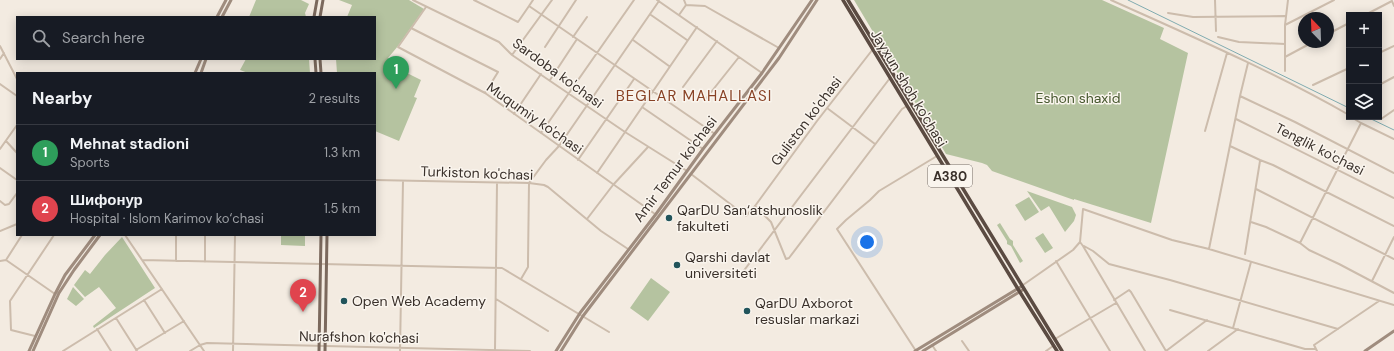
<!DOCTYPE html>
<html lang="en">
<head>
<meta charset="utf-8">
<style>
  body { margin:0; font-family:"DM Sans",sans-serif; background:#20242c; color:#f1f3f6 }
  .controls { position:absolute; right:12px; top:12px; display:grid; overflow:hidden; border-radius:0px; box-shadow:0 2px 10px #0003 }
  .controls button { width:36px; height:36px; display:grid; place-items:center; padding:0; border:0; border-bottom:1px solid #363941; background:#171b24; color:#f1f3f6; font:20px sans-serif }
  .compass { position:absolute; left:1298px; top:12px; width:36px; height:36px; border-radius:50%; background:#171b24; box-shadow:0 2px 10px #0003; rotate:337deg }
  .you { position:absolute; left:867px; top:242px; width:14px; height:14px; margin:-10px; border:3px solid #fff; border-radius:50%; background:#1a73e8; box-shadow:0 0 0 6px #1a73e833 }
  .badge { display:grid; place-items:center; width:26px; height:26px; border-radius:50%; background:#0b8043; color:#fff; font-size:13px; font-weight:700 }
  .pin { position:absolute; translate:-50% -33px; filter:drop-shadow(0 1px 2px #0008) }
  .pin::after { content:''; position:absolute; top:21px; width:14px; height:12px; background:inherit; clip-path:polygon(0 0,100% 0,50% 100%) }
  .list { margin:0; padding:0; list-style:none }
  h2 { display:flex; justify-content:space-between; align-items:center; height:52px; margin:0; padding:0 16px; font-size:17px }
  h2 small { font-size:13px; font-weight:400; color:#9ea1a6 }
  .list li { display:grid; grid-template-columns:26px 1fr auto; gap:12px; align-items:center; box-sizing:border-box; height:56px; padding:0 16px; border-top:1px solid #363941 }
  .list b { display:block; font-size:15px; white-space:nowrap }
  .list p { margin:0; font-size:13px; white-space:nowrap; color:#9ea1a6 }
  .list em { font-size:13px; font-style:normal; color:#9ea1a6 }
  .icon { flex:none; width:22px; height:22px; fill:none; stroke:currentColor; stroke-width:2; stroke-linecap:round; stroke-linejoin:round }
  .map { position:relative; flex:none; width:1394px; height:351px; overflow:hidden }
  .search { position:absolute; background:#171b24; box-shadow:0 2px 10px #0003; left:16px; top:16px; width:360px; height:44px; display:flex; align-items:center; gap:10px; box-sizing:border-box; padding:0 14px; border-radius:0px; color:#9ea1a6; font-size:15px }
  .panel { position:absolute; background:#171b24; box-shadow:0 2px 10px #0003; left:16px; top:72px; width:360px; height:164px; border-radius:0px }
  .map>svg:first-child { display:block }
  .green { fill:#b5c3a0 }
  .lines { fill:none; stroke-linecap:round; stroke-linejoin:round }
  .stream { stroke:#80abb0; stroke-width:1 }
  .street { stroke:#ccbcac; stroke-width:2 }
  .secondary { stroke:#9f8c7e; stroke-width:3 }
  .primary { stroke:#7b695d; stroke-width:3 }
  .highway { stroke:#5b4b42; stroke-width:3.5 }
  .poi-dot { fill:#21545b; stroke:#faf5ee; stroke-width:1.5 }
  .labels { text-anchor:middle; stroke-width:3; stroke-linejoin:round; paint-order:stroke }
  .shield { fill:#faf5ee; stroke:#746c66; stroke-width:1 }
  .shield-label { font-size:13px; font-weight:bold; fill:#3a312b }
  .street-label { font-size:14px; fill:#3a312b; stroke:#faf5ee }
  .park-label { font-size:14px; fill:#47582f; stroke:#faf5ee }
  .poi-label { font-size:14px; fill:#3a312b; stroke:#faf5ee; text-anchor:start }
  .neighbourhood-label { font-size:15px; letter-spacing:1px; fill:#884225; stroke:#faf5ee }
</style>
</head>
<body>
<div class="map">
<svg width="1394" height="351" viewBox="0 0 1394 351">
  <rect width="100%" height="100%" fill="#f3ebe1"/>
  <path class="green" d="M256 0H301L309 4 305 13 306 17H249Z
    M339 0H409L424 9 398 46 388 58 395 62 393 66 421 80 414 97 417 98 399 141 375 131V73H337L336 59H375V17H347L352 5Z
    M854 0H1102L1164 28 1160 39 1188 53 1151 223 1074 199V200L992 171 987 165 982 163 946 154Z
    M246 59H309L310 73H248L240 70Z
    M1027 191 1072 207 1076 215 1074 221 1065 232 1049 206 1041 211Z
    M1029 197 1039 212 1025 221 1015 205Z
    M1000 223 1010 239 1013 241V245L1023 261 1020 263 1011 246 1007 244V241L997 225Z
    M1043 233 1053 248 1045 253 1035 238Z
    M281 235H305V246L281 245Z
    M122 237 155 288 94 328 93 326 116 308 99 287 85 297 74 285 85 270 90 274 105 255Z
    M651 278 670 292 648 321 630 308Z
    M73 287 84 299 76 306 67 299Z"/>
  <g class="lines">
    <path class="stream" d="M1128 0 1349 108
      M1367 117 1394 130"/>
    <path class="street" d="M413 0 499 42 512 55 625 132 687 171
      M474 0 518 22 529 6
      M533 0 529 6 715 134
      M657 0 762 73
      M684 0 686 5
      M1111 0C1191 36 1272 71 1349 115
      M1215 0 1216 31
      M1392 1 1394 6
      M426 7 398 47 485 93 655 214
      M1168 13 1193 17 1285 16
      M651 15 687 40
      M679 15 686 5 705 6 779 48
      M1365 15 1392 1
      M1285 25 1334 0
      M411 28 498 72 485 93
      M1328 34 1349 23
      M573 37 587 17
      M1218 37 1239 42 1285 44
      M633 40 669 66
      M0 46 17 79
      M545 47 576 0
      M1379 53 1394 46
      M512 55 552 0
      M1285 57 1313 42
      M0 59 4 53
      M1285 71V25L1288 0
      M550 80 577 39
      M0 84 17 96
      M1313 85 1349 68
      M1379 85 1394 77
      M683 87 717 41
      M1240 96 1295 122 1394 173
      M704 101 739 57
      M642 107 703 149
      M827 108 875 144
      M514 114 541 74
      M1351 117 1361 123 1394 139
      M1236 119 1394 198
      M1381 119 1394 110
      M1205 131 1227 53
      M541 133 634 0
      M6 141 17 153
      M1230 146 1260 160 1273 165 1394 226
      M0 149 17 125
      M578 160 634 79
      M0 168 17 180
      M597 173 697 27
      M691 174 746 216 755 206 817 121 873 49
      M375 180 529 183 544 185 548 187 601 231 628 249
      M1256 189 1394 259
      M0 201 5 205 9 204 17 193
      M755 206 771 222 786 259 789 258 902 109 907 106
      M587 219 613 185 648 147
      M1251 222 1266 227 1300 243 1309 250 1339 264 1394 293
      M0 231 17 224
      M125 235 204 351
      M1300 243 1361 123
      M1084 246 1093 251 1109 264 1170 280 1338 329
      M1209 249 1240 96 1248 63
      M1245 254 1260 161
      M6 260 55 294
      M142 260 502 268 609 332
      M0 261 6 260 22 235
      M176 261V235
      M1056 261 1110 351
      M205 262V235
      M739 277 890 78
      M521 279 528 267V261L529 183 546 160 559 146 659 1
      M1372 281 1394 237
      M1023 285 1073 250 1080 242
      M496 299 548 331
      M144 300 165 333
      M1114 300 1129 290 1131 292 1166 351 1207 320
      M1170 310 1305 349H1316L1317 351
      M116 318 137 351
      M1233 328 1251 262
      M97 329 111 351
      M35 336 11 330 10 301 54 235
      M1055 339 1116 303
      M962 341 969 351
      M932 345 936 351
      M1316 349 1314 345 1379 301
      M136 350 184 321
      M495 350 497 183
      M63 351 162 289
      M190 351 200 345 207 343 530 351
      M233 351 235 235
      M400 351 403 181
      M916 351 837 229 846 220 870 200 879 191 937 156
      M1046 351 1053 346
      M1145 351 1083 246 1080 242 1083 209 1172 240 1209 249 1394 305
      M1208 351 1238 329"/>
    <path class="secondary" d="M217 17 226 0
      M222 17 231 0
      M195 73 201 59
      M201 73 206 59
      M29 351 55 294 65 275 95 235
      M33 351 59 293 74 270 100 235
      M556 351 580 313 656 214 703 149 762 73 812 0
      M561 351 583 316 779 58 817 0
      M915 351 1022 286
      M923 351 1024 289
      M1365 351 1394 331"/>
    <path class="primary" d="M314 17 317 0
      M320 17 323 0
      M315 59 316 73
      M320 59 321 73
      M319 351 321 235
      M325 351 327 235"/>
    <path class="highway" d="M843 0 1018 289 1057 351
      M848 0 1062 351"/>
  </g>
  <g class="poi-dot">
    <circle cx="669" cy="218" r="4"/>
    <circle cx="677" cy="265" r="4"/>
    <circle cx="344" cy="301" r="4"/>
    <circle cx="747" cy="311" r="4"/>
  </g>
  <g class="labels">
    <rect class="shield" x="928" y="165" width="44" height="22" rx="3"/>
    <g class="shield-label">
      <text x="950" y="181">A380</text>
    </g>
    <g class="street-label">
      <text transform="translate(558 73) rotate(36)" y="5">Sardoba ko'chasi</text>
      <text transform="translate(909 88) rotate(59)" y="5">Jayxun shoh ko'chasi</text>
      <text transform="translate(535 118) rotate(35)" y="5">Muqumiy ko'chasi</text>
      <text transform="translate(806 121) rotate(-53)" y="5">Guliston ko'chasi</text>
      <text transform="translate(1320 149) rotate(27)" y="5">Tenglik ko'chasi</text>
      <text transform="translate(675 169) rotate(-53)" y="5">Amir Temur ko'chasi</text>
      <text transform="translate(477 173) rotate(2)" y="5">Turkiston ko'chasi</text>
      <text transform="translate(359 337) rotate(1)" y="5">Nurafshon ko'chasi</text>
    </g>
    <g class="park-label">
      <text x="1078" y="103">Eshon shaxid</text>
    </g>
    <g class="poi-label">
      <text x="677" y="215">QarDU San‘atshunoslik<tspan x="677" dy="16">fakulteti</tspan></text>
      <text x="685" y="262">Qarshi davlat<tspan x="685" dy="16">universiteti</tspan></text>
      <text x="352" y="306">Open Web Academy</text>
      <text x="755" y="308">QarDU Axborot<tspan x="755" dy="16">resuslar markazi</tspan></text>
    </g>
    <g class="neighbourhood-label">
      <text x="694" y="101">BEGLAR MAHALLASI</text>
    </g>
  </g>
</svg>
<div class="controls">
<button>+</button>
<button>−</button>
<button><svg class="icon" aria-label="layers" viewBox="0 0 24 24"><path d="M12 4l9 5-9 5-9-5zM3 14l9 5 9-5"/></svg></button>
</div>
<svg class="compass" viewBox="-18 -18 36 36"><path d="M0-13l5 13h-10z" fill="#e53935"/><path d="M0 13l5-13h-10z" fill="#9ea1a6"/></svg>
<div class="you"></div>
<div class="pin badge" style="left:396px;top:89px;background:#2e9e5b">1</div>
<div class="pin badge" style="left:303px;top:312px;background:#e0444e">2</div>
<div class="search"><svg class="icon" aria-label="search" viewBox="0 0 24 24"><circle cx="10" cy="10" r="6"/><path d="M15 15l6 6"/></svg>Search here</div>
<section class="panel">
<h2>Nearby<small>2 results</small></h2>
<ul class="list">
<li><span class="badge" style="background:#2e9e5b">1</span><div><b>Mehnat stadioni</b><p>Sports</p></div><em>1.3 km</em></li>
<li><span class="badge" style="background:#e0444e">2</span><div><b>Шифонур</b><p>Hospital · Islom Karimov ko‘chasi</p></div><em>1.5 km</em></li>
</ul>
</section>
</div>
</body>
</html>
